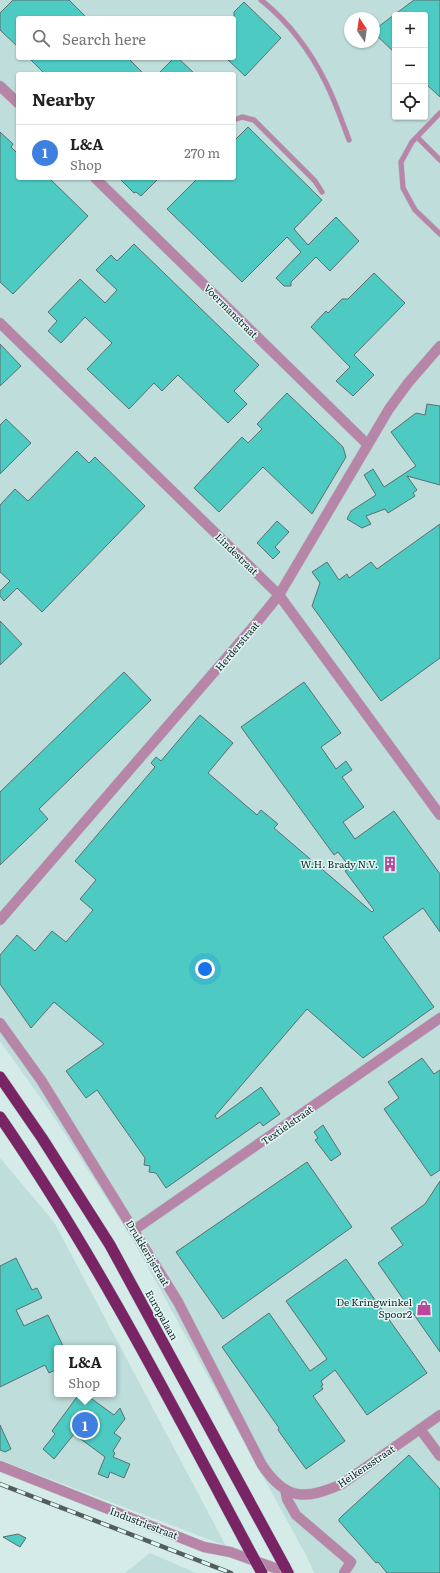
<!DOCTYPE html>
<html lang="en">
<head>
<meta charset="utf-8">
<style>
  body { margin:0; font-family:Literata,serif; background:#f6f6f6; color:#222 }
  .controls { position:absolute; right:12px; top:12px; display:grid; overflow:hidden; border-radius:4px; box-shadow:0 1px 3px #0004 }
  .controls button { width:36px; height:36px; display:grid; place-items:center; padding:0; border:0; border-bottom:1px solid #e0e0e0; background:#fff; color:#222; font:20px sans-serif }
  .compass { position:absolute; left:344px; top:12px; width:36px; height:36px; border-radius:50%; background:#fff; box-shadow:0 1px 3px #0004; rotate:347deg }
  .you { position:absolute; left:205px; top:969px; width:14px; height:14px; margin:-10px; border:3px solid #fff; border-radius:50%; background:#1a73e8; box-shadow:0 0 0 6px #1a73e833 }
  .badge { display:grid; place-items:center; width:26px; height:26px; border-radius:50%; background:#7c3aed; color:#fff; font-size:13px; font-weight:700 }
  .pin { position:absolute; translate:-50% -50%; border:2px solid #fff; box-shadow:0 1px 4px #0006 }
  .popup { position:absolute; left:54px; top:1345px; width:62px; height:52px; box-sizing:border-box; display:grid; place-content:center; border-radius:4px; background:#fff; filter:drop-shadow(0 1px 3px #0005); font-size:13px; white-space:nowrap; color:#767676 }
  .popup b { font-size:15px; color:#222 }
  .popup::after { content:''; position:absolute; left:50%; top:100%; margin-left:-8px; border:8px solid transparent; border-top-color:#fff }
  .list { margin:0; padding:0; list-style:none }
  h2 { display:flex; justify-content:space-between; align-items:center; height:52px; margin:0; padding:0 16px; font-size:17px }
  h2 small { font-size:13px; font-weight:400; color:#767676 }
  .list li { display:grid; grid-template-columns:26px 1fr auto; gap:12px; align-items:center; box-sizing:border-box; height:56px; padding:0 16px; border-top:1px solid #e0e0e0 }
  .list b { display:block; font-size:15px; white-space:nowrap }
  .list p { margin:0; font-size:13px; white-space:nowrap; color:#767676 }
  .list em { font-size:13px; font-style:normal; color:#767676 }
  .icon { flex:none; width:22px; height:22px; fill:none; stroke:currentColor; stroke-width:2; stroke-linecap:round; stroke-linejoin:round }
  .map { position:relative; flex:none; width:440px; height:1573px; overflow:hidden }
  .search { position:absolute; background:#fff; box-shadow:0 1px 3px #0004; left:16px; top:16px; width:220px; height:44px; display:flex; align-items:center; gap:10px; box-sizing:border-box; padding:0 14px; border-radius:4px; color:#767676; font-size:15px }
  .panel { position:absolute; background:#fff; box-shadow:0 1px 3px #0004; left:16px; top:72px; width:220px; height:108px; border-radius:4px }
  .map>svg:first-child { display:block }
  .built { fill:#bfdedb; fill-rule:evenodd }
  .building { fill:#4dcbc3; stroke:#5b6f6d }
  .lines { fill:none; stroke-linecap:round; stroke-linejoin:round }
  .service-casing { stroke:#b3c7c5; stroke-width:6 }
  .minor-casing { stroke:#b3c7c5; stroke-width:11 }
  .trunk-casing { stroke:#b3c7c5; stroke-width:12 }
  .service { stroke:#b785a7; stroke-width:5 }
  .minor { stroke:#b785a7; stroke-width:10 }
  .trunk { stroke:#792465; stroke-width:11 }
  .rail-casing { stroke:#525e5c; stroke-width:4.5 }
  .rail { stroke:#e1f8f6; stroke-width:3; stroke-dasharray:9; stroke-linecap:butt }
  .trunk-bridge-casing { stroke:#b3c7c5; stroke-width:12; stroke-linecap:butt }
  .trunk-bridge { stroke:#792465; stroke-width:11 }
  .labels { text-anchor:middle; stroke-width:3; stroke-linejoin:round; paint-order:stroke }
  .street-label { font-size:10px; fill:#1c2423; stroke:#e1f8f6 }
  .poi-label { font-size:10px; fill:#1c2423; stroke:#e1f8f6; text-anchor:end }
</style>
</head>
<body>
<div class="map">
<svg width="440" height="1573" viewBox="0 0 440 1573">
  <rect width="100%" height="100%" fill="#d4ebe8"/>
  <path class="built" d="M0 0H440V1573H314L306 1555 133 1240 54 1117 0 1041ZM395 15H425V117H395ZM18 18H234V58H18ZM350 18H374V42H350ZM18 74H234V178H18Z
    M0 1158 54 1222 226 1546 0 1460ZM57 1348H113V1394H57Z
    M150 1553 196 1573H125Z"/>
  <path class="building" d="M13 0H69L87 18H18V47L0 30V13Z
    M414 0H440V97L425 83V15H395V53L374 33V30Z
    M244 2 281 38 245 76 226 58H234V12Z
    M29 58H128L144 74H45Z
    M174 58H178L195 74H158Z
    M248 127 322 200 294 229 308 245 336 217 359 241 330 271 316 257 291 282V286H284L276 278 301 252 287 237 242 282 167 209 198 178H234V141Z
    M0 132 13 144 11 147 18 154V178H49L88 216 13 294 0 282Z
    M119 178H159L141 196 136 192 134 193Z
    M134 244 259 365 234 391 247 404 228 423 178 375 162 391 154 383 129 409 87 369 112 343 85 317 61 343 48 331 57 321 48 312 80 279 105 303 117 290 96 270 111 255 117 261Z
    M374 273 405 303 354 355 374 375 353 396 336 381 350 367 311 327 326 311 328 313 342 299H348Z
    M0 344 21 366 0 386Z
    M287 393 343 447 346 457 312 514 263 467 219 512 194 488 242 437 248 443 262 429 257 424Z
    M427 404 440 406V485L407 476 417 490 413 493 415 496 388 513 385 509 366 516 371 524 362 528 347 519 351 511 376 495 364 475 373 469 384 487 416 466 391 432 416 413 425 415Z
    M6 419 31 443 0 474V425Z
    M77 451 89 463 95 457 145 506 42 612 17 588 4 601 0 596V591L10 581 0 572V505L15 489 28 501Z
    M277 521 289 532 275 547 280 552 273 559 257 543Z
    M440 524V658L381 701 312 606 320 583 312 572 327 562 339 580 347 574 349 578 371 562 377 569Z
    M0 621 22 644 0 665Z
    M124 672 151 700 39 809 48 819 0 865V792Z
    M304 682 341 733 321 747 336 769 346 761 352 770 342 777 364 807 343 822 355 839 394 811 440 874V932L423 908 383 937 434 1007 363 1058 307 1009 215 1116 217 1119 261 1087 280 1114 263 1126 260 1122 166 1188 156 1173 149 1172 150 1166 144 1165 145 1158 97 1090 86 1098 66 1071 104 1044 54 1002 31 1028 0 984V955L17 935 35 951 52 931 66 942 93 910 80 899 96 880 75 861 155 767 151 763 156 757 161 761 200 715 233 743 208 773 257 815 261 810 278 824 274 828 372 912 374 910 345 871 350 867 338 852 334 855 241 727Z
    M422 1058 434 1074 440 1070V1170L431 1176 384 1109 399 1098 388 1082Z
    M323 1125 341 1154 331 1161 315 1140 318 1138 314 1132Z
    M307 1162 352 1227 223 1319 176 1252Z
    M440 1181V1352L378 1263 403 1245 391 1228 425 1204Z
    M16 1258 32 1290 37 1288 42 1298 16 1310 24 1326 48 1315 64 1348H57V1369L49 1373 45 1365 0 1387V1266Z
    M346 1259 427 1373 367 1415 335 1370 321 1381 323 1385 321 1386 323 1389 313 1396 345 1441 306 1469 278 1430 279 1428 222 1347 269 1313 310 1371 327 1359 286 1301Z
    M79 1394H85L114 1415 120 1408 125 1419 114 1433 121 1438 113 1451 115 1453 113 1457 130 1464 124 1478 110 1472 108 1478 98 1474 105 1457 74 1434 54 1459 43 1449 55 1434 52 1431Z
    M0 1425 11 1449 5 1452 0 1450Z
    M409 1455 440 1489V1573H387L378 1562 376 1563 339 1521V1519L343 1515Z
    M18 1534 26 1538 20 1547 3 1537Z"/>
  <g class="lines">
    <defs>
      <path id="service" d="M261 0C288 21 311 52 326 83 335 101 342 121 349 140
        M440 113 412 142 401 162 403 188 415 210 440 234
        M234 120 242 117 254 120 315 181 322 192
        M417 137 440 160"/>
      <path id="minor" d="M0 86 18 103
        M95 178 367 444
        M0 323 279 595 440 815
        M0 920 253 627 279 595 389 409 408 383 440 346
        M0 1023 41 1080 178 1302 262 1465C286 1501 305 1500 342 1484L440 1415
        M134 1230 440 1018
        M420 1429 440 1456
        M0 1466 204 1547 230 1552 289 1573
        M285 1489 287 1499 296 1515 351 1562 344 1573"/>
      <path id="trunk" d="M0 1077 42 1138 110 1245 285 1567
        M0 1117C96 1256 173 1407 252 1555"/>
    </defs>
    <use href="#service" class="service-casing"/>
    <use href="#minor" class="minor-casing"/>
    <use href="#trunk" class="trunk-casing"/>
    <use href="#service" class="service"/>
    <use href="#minor" class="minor"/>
    <use href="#trunk" class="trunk"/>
    <defs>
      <path id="rail" d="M0 1484 231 1573"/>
    </defs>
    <use href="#rail" class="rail-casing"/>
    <use href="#rail" class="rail"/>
    <defs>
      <path id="trunk-bridge" d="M252 1555 262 1573
        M285 1567 288 1573"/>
    </defs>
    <use href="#trunk-bridge" class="trunk-bridge-casing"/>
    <use href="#trunk-bridge" class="trunk-bridge"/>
  </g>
  <defs>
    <symbol id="building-bare" viewBox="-9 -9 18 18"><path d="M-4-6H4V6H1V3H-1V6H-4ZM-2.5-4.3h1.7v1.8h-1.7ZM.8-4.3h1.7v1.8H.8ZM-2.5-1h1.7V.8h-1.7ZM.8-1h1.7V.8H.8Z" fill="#bb469e" stroke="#e1f8f6" stroke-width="2.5" paint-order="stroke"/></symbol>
    <symbol id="shop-bare" viewBox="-9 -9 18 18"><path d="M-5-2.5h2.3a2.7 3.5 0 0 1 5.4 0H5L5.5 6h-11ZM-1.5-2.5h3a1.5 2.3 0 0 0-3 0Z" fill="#bb469e" stroke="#e1f8f6" stroke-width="2.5" paint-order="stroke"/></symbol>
  </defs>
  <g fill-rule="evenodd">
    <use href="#building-bare" x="379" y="853" width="22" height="22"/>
    <use href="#shop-bare" x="413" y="1297" width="22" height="22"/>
  </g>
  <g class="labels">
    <g class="street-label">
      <text transform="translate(231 311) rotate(45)" y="4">Voermanstraat</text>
      <text transform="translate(237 554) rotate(44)" y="4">Lindestraat</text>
      <text transform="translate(237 646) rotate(-50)" y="4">Herderstraat</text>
      <text transform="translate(287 1125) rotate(-35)" y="4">Textielstraat</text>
      <text transform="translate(148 1253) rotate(59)" y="4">Drukkerijstraat</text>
      <text transform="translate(162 1315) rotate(61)" y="4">Europalaan</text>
      <text transform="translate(366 1466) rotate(-34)" y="4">Heikensstraat</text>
      <text transform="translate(144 1523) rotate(21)" y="4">Industriestraat</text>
    </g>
    <g class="poi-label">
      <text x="378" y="868">W.H. Brady N.V.</text>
      <text x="412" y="1306">De Kringwinkel<tspan x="412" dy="12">Spoor2</tspan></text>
    </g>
  </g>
</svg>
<div class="controls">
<button>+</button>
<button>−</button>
<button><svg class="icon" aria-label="locate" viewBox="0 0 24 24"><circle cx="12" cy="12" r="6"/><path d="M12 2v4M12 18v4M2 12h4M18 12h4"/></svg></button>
</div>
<svg class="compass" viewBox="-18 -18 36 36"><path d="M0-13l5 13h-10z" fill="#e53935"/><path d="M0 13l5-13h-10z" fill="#767676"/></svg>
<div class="you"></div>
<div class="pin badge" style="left:85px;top:1425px;background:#3f7fe0">1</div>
<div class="popup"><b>L&amp;A</b>Shop</div>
<div class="search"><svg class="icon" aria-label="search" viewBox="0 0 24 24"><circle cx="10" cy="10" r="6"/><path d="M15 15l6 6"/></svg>Search here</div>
<section class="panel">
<h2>Nearby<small></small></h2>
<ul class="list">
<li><span class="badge" style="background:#3f7fe0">1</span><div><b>L&amp;A</b><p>Shop</p></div><em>270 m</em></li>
</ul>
</section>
</div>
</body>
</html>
